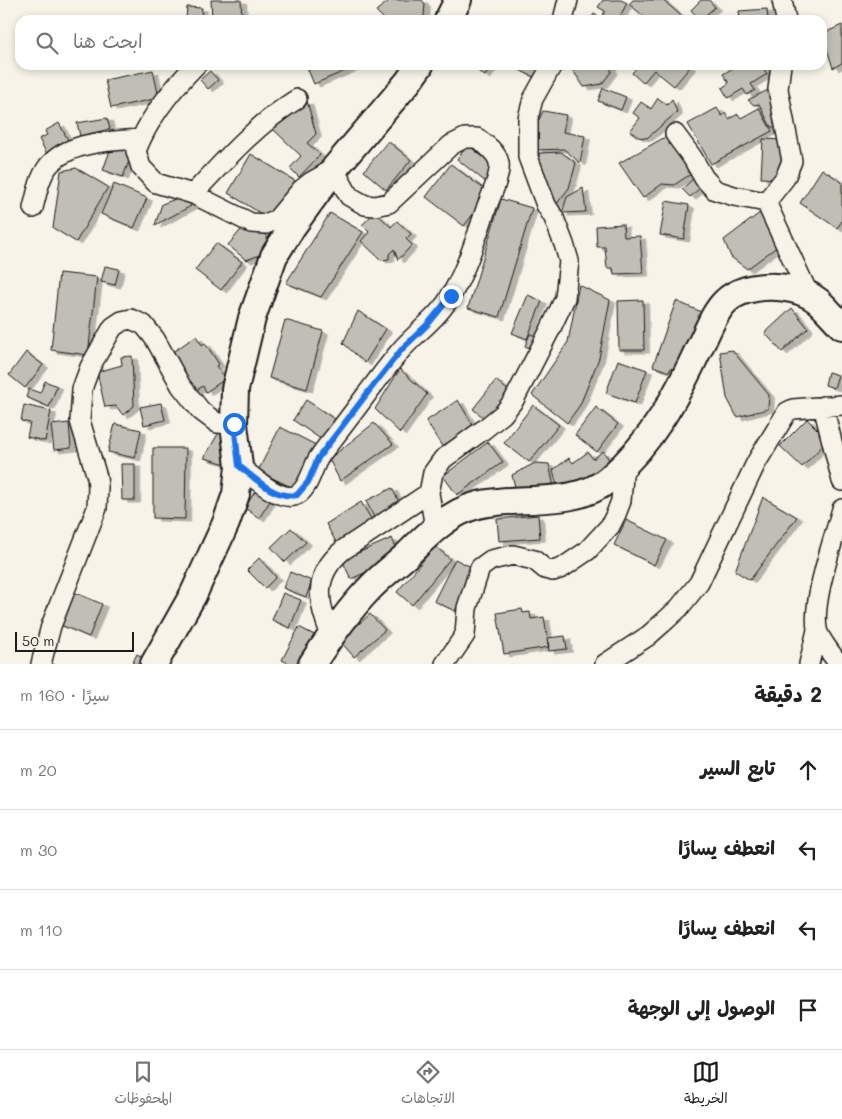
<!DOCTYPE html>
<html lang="ar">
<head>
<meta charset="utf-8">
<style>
  body { margin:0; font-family:Mali,"Playpen Sans Arabic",sans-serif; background:#f2f2f2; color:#222; direction:rtl }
  .scale { position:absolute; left:15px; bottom:12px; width:119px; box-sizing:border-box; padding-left:5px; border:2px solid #1c1c1c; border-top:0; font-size:14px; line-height:18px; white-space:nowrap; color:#1c1c1c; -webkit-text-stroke:4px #f7f3e8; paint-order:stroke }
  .stop { position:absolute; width:15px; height:15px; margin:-11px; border:4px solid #1a73e8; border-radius:50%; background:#fff }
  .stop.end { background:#1a73e8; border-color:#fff; box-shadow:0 1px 5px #0008 }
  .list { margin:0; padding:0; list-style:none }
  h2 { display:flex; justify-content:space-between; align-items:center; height:65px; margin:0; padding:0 20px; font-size:21px }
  h2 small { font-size:16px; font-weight:400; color:#767676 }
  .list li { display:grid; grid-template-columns:32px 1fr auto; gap:15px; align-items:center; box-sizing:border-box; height:80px; padding:0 20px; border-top:1px solid #e0e0e0 }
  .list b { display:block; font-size:19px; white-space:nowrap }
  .list em { font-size:16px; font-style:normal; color:#767676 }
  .icon { flex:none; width:28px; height:28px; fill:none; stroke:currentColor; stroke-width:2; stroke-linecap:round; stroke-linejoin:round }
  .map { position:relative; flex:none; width:842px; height:664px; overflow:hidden; direction:ltr }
  .search { position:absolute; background:#fff; box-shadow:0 2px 8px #0003; left:15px; right:15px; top:15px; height:55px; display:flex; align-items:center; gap:12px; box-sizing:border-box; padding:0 18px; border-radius:15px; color:#767676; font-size:19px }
  .sheet { height:385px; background:#fff }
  nav { display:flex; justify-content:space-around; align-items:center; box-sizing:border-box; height:70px; border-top:1px solid #e0e0e0; background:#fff; font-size:14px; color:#767676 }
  nav a { display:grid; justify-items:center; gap:2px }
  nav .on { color:#1c1c1c }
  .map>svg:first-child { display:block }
  .building { fill:#c0beb5; stroke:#1c1c1c; filter:url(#shadow) }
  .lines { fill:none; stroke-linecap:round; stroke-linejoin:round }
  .minor-casing { stroke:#1c1c1c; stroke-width:22 }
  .secondary-casing { stroke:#1c1c1c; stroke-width:30 }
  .minor { stroke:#f7f3e8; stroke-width:19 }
  .secondary { stroke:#f7f3e8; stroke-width:26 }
  .route { stroke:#1a73e8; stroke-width:6 }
</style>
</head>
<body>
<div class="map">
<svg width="842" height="664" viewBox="0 0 842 664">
  <defs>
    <filter id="shadow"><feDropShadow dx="5.5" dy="3" stdDeviation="0" flood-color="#0004"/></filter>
  </defs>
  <rect width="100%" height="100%" fill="#f7f3e8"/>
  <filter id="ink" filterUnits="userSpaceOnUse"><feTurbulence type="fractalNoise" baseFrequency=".02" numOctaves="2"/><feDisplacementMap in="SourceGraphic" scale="10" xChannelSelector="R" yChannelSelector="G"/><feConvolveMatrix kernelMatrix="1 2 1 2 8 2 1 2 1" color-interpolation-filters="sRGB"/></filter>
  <g filter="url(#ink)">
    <path class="building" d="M211 0H241L242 20H212Z
      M390 0H422L425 4 424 16 421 20H385L376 11Z
      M603 0H621L627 3 618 20H590L594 14 601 18 605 11 598 7Z
      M633 0H663L686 20H648L629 4Z
      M701 0H709L715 7 700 20 691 10Z
      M187 7 202 8 201 20H186Z
      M767 9 768 20H740L739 11Z
      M842 25V63L833 68 822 34Z
      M306 65H351L352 68 314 84Z
      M469 65H492L485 76Z
      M516 65H545L537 79 514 67Z
      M567 65H611V72L602 84 584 87 574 72Z
      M639 65H689L690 67 674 86 654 70 643 83 632 73Z
      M738 65H761L767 74 751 84 755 90 747 95 743 89 728 98 722 88 729 83 723 74Z
      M153 70 159 98 111 108 105 80Z
      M210 71 218 80 208 89 200 80Z
      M774 87 785 128 771 127 759 104 754 105 748 100Z
      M603 88 626 97 621 110 598 101Z
      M658 98 667 105 672 99 677 112 647 138 638 137 630 131 640 118 633 113 641 102 651 109Z
      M307 101 316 134 307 143 320 155 299 177 290 168 301 156 272 128 296 104Z
      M717 108 722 116 726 113 729 119 738 114 741 118 759 108 772 131 711 164 688 124Z
      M543 111 566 115 563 132 585 136 580 163 564 149 537 150 536 126Z
      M107 118 110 129 80 136 77 123Z
      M59 123 70 144 48 156 39 139 47 135 45 131Z
      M674 132 694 172 674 185 662 184 643 198 619 163Z
      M763 139 783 140 786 173 779 179 761 178Z
      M388 141 411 160 386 190 364 171Z
      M112 145 132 153 123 177 103 170Z
      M468 145 498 169 487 183 457 159Z
      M561 152 576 163 569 188 552 210 540 184 539 153Z
      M251 154 295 181 271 220 228 193Z
      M451 164 489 193 464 226 426 197Z
      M76 168 108 187 76 242 53 228 61 171Z
      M822 169 842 182V221L837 228 800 203Z
      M693 179 701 187 690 197 682 189Z
      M114 184 147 198 134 228 101 214Z
      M583 188 586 212 562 213 567 197Z
      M186 195 191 206 155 225 162 204Z
      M501 199 532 208 499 317 468 308Z
      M666 201 689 205 684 239 660 235Z
      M375 212 391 227 397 221 411 234 406 239 412 245 398 260 394 249 389 254V259L381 260 361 241 369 232 362 225Z
      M761 212 782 243 747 269 731 257 724 240Z
      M330 213 363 232 321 297 286 283Z
      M246 224 265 229 268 243 260 255 246 260 228 245Z
      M623 224 624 237 640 236 643 273 614 274 613 268H607L605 247H597L596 226Z
      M216 243 242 262 221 290 195 270Z
      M105 266 119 269 115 285 101 282Z
      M59 273 97 277 88 355 51 350Z
      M579 285 610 300 599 358 580 405 567 423 532 395 568 342Z
      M528 295 542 301 527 339 512 333Z
      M643 300 644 350H619L618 301Z
      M676 301 706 314 682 373 671 368 669 372 653 366Z
      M792 308 808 328 782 352 765 333Z
      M358 311 386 329 365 363 343 343Z
      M285 320 323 331 307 389 269 378Z
      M530 334 541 338 534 350 525 346Z
      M196 336 202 345 205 343 219 364 216 366 225 379 206 392 203 386 192 393 167 356Z
      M732 350 769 395 768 409 737 417 727 398 720 352Z
      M26 352 43 365 25 388 9 375Z
      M132 356 134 406 123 415 116 406 105 407 97 372 122 365 121 357Z
      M618 360 647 370 635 403 606 393Z
      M400 369 427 394 400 433 375 409Z
      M828 372 838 375 834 388 825 385Z
      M496 380 512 394 489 422 473 409Z
      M45 381 57 386 49 407 26 397 29 389 40 393Z
      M306 400 336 420 322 440 293 420Z
      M458 400 475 429 445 451 426 421Z
      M161 403 165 420 144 425 140 407Z
      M24 405 51 411 45 441 27 437 30 423 21 421Z
      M533 405 559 425 529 462 504 443Z
      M596 407 618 424 597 452 575 435Z
      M807 419 828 440 802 467 780 446Z
      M69 423 71 448 54 450 51 425Z
      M374 423 393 444 340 481 329 459Z
      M115 424 141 430 135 458 108 452Z
      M222 427 230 465 204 458Z
      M280 427 316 445 293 488 258 471Z
      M488 442 503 462 457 495 443 476Z
      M153 448H186L185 519 153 518Z
      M603 451 614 467 569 488 566 483 558 489 553 470 569 458 573 463 588 452 593 459Z
      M535 463 549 464 555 492 516 491 512 475Z
      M121 464H135V500H122Z
      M257 488 272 498 259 518 245 508Z
      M392 488 401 506 375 519 366 501Z
      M763 497 797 517 750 580 735 571Z
      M361 502 373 522 337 544 326 524Z
      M538 515 540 538 499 541 497 519Z
      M626 520 667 540 654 565 614 545Z
      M291 528 306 542 285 562 271 547Z
      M392 538 400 557 351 579 342 560Z
      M435 546 450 559 412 605 397 592Z
      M259 558 276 577 265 588 247 570Z
      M455 559 475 569 455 611 434 601Z
      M290 572 312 581 306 597 283 588Z
      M69 590 102 604 89 637 56 623Z
      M283 593 301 600 290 628 272 620Z
      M522 609 523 613 530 612 531 619 544 617 549 647 504 654 497 613Z
      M370 614 385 630 354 657 340 641Z
      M299 627 322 639 308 664H290L282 660Z
      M565 636 567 649 549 651 547 638Z
      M137 654 147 660 145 664H132Z"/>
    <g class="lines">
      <defs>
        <path id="minor" d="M782 0 786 20
          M563 20 568 0
          M196 65C172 89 148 119 136 151L141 167 156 183 193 194 251 223 266 224 277 219 301 190 311 182 334 169 349 196 365 205 375 206 389 203 451 145 465 138H477C485 144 497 152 499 163 501 174 491 196 487 206 477 236 467 267 452 294 440 316 417 332 401 350 377 379 355 411 332 440 327 446 322 452 318 459 312 469 308 492 294 496 277 500 252 476 239 466
          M781 65 778 89 792 161 785 178 766 202 808 293 815 299
          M675 134 692 157 704 178 715 190 734 196 766 202
          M193 194C226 159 256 125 297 99
          M33 208C37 193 40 173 52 162 73 141 113 141 140 139
          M823 406 842 481
          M435 528 429 493 433 473 443 459 483 430 503 414 514 400 550 330 565 298 569 261 564 244 554 218 546 205 528 157V118L533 99 552 65
          M331 635C317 602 313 575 343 550L429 493
          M41 664 51 626 97 508 98 487 97 477 80 421 82 389 90 367 113 327 122 321 131 319 144 325 155 339 181 386 201 411 217 423 234 424
          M445 664 465 635 467 608 480 568 491 560 513 555 534 560 545 569 553 571 562 568 587 551 610 526 616 514 621 501 624 464
          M605 664 648 636 665 621 679 608 699 583 756 463 787 412 793 409 842 405
          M809 664 817 630
          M840 664C834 659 818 636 817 629 812 599 834 539 842 509"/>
        <path id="secondary" d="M448 20 458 0
          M154 664 193 595 226 523 236 494 239 466 234 424 235 389 252 318 274 256 292 227 334 169 408 82 420 65
          M312 664C329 638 347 612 369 589 381 576 395 566 408 554 428 534 450 512 478 505 519 495 576 508 609 479 629 462 649 438 663 416 677 394 689 370 700 346 708 331 714 312 726 301 731 296 740 292 746 290 768 284 800 286 818 301 827 309 834 318 842 326"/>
      </defs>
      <use href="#minor" class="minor-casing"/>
      <use href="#secondary" class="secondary-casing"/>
      <use href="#minor" class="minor"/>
      <use href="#secondary" class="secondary"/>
    </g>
  </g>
  <g class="lines" filter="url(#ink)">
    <path class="route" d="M234 424 239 466C256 479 275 499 297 495L308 482 318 458 369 391 402 349 428 324 451 296"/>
  </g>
</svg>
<div class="scale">50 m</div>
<div class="stop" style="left:234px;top:424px"></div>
<div class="stop end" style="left:451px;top:296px"></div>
<div class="search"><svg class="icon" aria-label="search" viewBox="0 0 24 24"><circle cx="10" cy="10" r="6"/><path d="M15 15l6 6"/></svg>ابحث هنا</div>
</div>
<section class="sheet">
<h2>2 دقيقة<small>سيرًا · 160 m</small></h2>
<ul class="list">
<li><svg class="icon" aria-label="ahead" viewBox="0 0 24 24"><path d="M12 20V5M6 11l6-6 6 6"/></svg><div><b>تابع السير</b></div><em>20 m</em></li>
<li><svg class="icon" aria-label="left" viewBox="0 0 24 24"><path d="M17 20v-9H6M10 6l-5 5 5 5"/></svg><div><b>انعطف يسارًا</b></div><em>30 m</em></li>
<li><svg class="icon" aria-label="left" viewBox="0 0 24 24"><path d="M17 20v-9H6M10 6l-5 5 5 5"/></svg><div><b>انعطف يسارًا</b></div><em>110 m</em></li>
<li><svg class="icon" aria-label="arrive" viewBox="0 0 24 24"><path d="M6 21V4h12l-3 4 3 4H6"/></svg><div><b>الوصول إلى الوجهة</b></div></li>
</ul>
</section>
<nav>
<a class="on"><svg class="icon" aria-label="map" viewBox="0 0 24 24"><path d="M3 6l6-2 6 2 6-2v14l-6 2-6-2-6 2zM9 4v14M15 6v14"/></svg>الخريطة</a>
<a><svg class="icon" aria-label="directions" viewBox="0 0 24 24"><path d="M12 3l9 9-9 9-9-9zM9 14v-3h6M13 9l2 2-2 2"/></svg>الاتجاهات</a>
<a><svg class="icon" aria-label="saved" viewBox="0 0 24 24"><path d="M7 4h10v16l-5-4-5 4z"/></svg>المحفوظات</a>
</nav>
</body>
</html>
